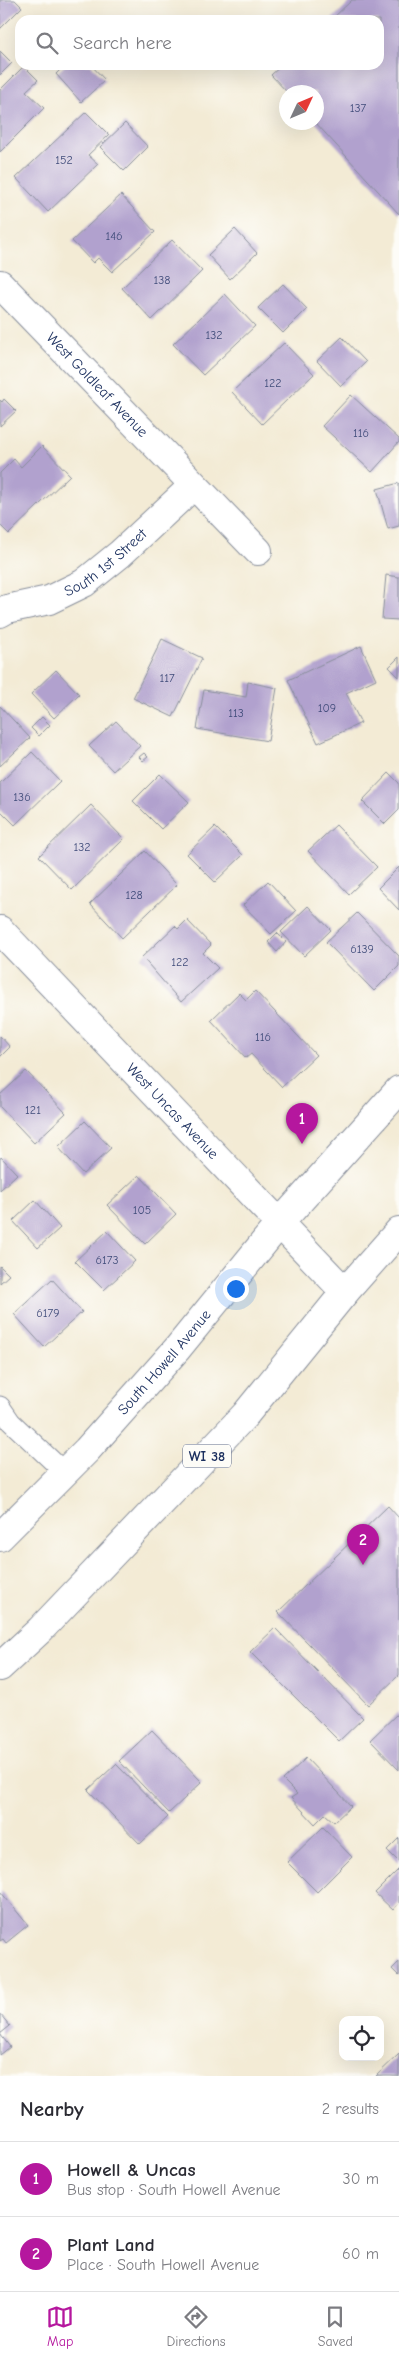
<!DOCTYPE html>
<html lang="en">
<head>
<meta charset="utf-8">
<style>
  body { margin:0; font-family:"Comic Neue",sans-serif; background:#f2f2f3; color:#2b2b33 }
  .controls { position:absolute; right:15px; bottom:15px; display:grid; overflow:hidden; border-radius:10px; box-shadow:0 5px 20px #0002 }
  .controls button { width:45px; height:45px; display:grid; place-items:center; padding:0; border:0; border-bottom:1px solid #e1e1e2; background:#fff; color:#2b2b33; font:25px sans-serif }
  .compass { position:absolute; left:279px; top:85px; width:45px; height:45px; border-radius:50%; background:#fff; box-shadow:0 5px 20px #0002; rotate:46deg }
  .you { position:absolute; left:235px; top:1288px; width:18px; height:18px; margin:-12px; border:4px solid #fff; border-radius:50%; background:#1a73e8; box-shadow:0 0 0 8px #1a73e833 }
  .badge { display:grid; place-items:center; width:32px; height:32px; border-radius:50%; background:#b5179e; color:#fff; font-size:16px; font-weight:700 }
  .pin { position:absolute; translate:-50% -41px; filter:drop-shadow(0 1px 2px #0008) }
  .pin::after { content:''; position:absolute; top:26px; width:18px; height:15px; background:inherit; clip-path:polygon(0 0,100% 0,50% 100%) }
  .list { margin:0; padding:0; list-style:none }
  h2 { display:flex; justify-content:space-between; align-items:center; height:65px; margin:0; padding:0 20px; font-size:21px }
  h2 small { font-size:16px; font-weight:400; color:#7c7c81 }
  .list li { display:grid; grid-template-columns:32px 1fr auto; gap:15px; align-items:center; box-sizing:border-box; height:75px; padding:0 20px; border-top:1px solid #e1e1e2 }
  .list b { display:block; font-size:19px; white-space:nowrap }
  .list p { margin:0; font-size:16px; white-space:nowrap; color:#7c7c81 }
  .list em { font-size:16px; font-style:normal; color:#7c7c81 }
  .icon { flex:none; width:28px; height:28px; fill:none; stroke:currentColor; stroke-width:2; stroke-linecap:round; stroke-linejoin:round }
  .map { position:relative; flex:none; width:399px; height:2076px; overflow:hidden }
  .search { position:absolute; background:#fff; box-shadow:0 5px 20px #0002; left:15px; right:15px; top:15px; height:55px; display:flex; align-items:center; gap:12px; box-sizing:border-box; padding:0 18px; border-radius:15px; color:#7c7c81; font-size:19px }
  .sheet { height:215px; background:#fff }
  nav { display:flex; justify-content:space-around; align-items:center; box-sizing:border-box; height:70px; border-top:1px solid #e1e1e2; background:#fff; font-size:14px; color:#7c7c81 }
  nav a { display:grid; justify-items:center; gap:2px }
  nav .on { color:#b5179e }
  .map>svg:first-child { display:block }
  .building { fill:#b1a1ce }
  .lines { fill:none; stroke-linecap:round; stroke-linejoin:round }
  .service-casing { stroke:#878d9a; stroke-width:21 }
  .minor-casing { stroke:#878d9a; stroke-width:30 }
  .primary-casing { stroke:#878d9a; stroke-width:30 }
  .service { stroke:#fff; stroke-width:19 }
  .minor { stroke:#fff; stroke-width:28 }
  .primary { stroke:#fff; stroke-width:28 }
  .labels { text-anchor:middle; stroke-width:5; stroke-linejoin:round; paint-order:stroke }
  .number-label { font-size:12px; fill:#404c7a }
  .shield { fill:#fdfcf7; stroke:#5f6c8c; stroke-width:1 }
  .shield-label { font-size:14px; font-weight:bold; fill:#1b2f5e }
  .street-label { font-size:15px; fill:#1b2f5e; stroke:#fdfcf7 }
</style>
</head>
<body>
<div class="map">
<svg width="399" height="2076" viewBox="0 0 399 2076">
  <rect width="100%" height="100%" fill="#fdfcf7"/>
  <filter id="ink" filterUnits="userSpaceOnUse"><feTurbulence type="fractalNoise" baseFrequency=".02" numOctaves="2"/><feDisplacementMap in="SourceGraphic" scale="10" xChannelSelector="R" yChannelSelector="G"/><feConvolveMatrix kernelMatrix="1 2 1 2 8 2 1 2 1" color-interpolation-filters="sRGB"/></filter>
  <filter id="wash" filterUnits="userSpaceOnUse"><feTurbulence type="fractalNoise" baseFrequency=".0096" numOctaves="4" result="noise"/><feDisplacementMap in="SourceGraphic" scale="20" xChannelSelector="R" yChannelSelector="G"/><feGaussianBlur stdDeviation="1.12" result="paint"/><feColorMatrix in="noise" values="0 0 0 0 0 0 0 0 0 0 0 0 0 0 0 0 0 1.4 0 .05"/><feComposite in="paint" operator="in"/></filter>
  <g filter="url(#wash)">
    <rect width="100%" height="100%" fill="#f3ebd5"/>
    <g id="blocks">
      <path class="building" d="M0 0H15L22 7 0 29Z
        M352 0H399V214L315 122 316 92H287L271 75 282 65H379V20H331Z
        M0 51 12 63 0 75Z
        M65 65H91L105 80 81 102 56 74Z
        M24 66 38 80 26 91 44 108 0 152V90Z
        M86 112 109 135 88 155 98 164 48 212 16 178Z
        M125 123 148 147 124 171 100 147Z
        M121 195 155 232 112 272 98 258 93 263 72 241Z
        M235 229 257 253 230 279 208 255Z
        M172 240 202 271 152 320 122 288Z
        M283 284 307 309 283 333 258 308Z
        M225 294 255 326 203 375 173 344Z
        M342 337 366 362 341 386 317 361Z
        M284 343 314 374 262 424 232 392Z
        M351 395 399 439V442L372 472 322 426Z
        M4 399 16 411 0 426V400L2 402Z
        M42 446 70 475 9 534 0 525V473L14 459 21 467Z
        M399 483V526L388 529 377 489Z
        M386 575 399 577V620L382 619Z
        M162 639 202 658 173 717 133 698Z
        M361 646 376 679 346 693 361 723 318 743 288 680Z
        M399 657V677L389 667Z
        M56 670 79 694 54 718 31 694Z
        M248 682 277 688 268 741 197 729 204 690 246 697Z
        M0 706 30 738 0 766Z
        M42 717 50 725 39 736 31 728Z
        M116 721 140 746 113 771 89 746Z
        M32 752 60 781 15 825 0 810V783Z
        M144 753 148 757 143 761 139 757Z
        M389 773 399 783V810L385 824 362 801Z
        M160 774 189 802 161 829 133 801Z
        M91 805 124 839 72 890 39 856Z
        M336 825 377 867 349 894 308 851Z
        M215 827 243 855 215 882 187 854Z
        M145 851 177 885 122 938 90 904Z
        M399 867V910L378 888Z
        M268 881 296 911 271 934 243 905Z
        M308 906 331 930 304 956 281 932Z
        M357 913 399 956V966L374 991 326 942Z
        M187 920 211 945 203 953 218 968 181 1002 142 957 175 926 178 929Z
        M277 933 286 942 277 952 268 942Z
        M255 991 316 1055 282 1087 251 1054 246 1058 211 1020 239 993 246 1000Z
        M0 1036 10 1047 0 1057Z
        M26 1071 66 1113 34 1143 0 1107V1095Z
        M85 1121 111 1148 83 1174 58 1147Z
        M1 1157 17 1174 0 1190V1159Z
        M139 1175 176 1214 145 1244 107 1205Z
        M35 1200 60 1228 38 1248 13 1221Z
        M107 1231 135 1261 104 1290 75 1261Z
        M0 1266 9 1275 0 1283Z
        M52 1279 82 1312 44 1347 14 1314Z
        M388 1506 399 1518V1675L368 1705 278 1612Z
        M275 1628 363 1718 339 1741 250 1652Z
        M399 1712V1770L370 1740Z
        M152 1730 202 1782 169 1813 119 1761Z
        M306 1758 351 1806 334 1822 325 1814 315 1824 291 1798 297 1794 283 1780Z
        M116 1764 168 1817 140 1844 88 1790Z
        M323 1827 352 1857 317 1892 287 1862Z
        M399 1838V1862L387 1850Z
        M399 1869V1903L393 1910 375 1893Z
        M0 1891 28 1925 6 1943 3 1939 0 1941Z
        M399 1962V1976L392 1969Z
        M0 2014 10 2026 0 2034Z
        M0 2034 10 2047 0 2055Z
        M399 2054V2076H376Z"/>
    </g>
  </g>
  <g filter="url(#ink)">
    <use href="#blocks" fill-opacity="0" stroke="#878d9a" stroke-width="1"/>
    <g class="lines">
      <defs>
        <path id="service" d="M0 1406 11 1422 64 1472"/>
        <g id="minor">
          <path id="s1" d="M0 284 258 551"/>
          <path id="s2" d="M0 613 7 609 49 600 84 583 120 554 193 486"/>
          <path id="s3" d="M0 930 345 1292"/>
        </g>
        <g id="primary">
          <path id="s4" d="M0 1537 87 1450 177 1349 279 1224 399 1090"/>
          <path d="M0 1667 40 1630 245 1415 345 1292 399 1231"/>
        </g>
      </defs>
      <use href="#service" class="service-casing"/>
      <use href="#minor" class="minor-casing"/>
      <use href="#primary" class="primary-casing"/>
      <use href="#service" class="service"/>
      <use href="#minor" class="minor"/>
      <use href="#primary" class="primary"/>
    </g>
  </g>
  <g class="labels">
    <g class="number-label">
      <text x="358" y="112">137</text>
      <text x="64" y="164">152</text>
      <text x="114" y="240">146</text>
      <text x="162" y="284">138</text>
      <text x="214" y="339">132</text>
      <text x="273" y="387">122</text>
      <text x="361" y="437">116</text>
      <text x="167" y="682">117</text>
      <text x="327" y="712">109</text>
      <text x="236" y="717">113</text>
      <text x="22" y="801">136</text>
      <text x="82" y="851">132</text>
      <text x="134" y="899">128</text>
      <text x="362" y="953">6139</text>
      <text x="180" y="966">122</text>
      <text x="263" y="1041">116</text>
      <text x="33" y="1114">121</text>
      <text x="142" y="1214">105</text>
      <text x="107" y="1264">6173</text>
      <text x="48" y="1317">6179</text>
    </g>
    <rect class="shield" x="183" y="1444.5" width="48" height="23" rx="4"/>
    <g class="shield-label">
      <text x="207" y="1461">WI 38</text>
    </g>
    <g class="street-label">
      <text dy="5" stroke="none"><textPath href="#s1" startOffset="140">West Goldleaf Avenue</textPath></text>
      <text dy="5" stroke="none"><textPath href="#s2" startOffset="119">South 1st Street</textPath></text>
      <text dy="5" stroke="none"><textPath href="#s3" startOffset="250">West Uncas Avenue</textPath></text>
      <text dy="5" stroke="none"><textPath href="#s4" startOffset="240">South Howell Avenue</textPath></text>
    </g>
  </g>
</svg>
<div class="controls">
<button><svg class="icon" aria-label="locate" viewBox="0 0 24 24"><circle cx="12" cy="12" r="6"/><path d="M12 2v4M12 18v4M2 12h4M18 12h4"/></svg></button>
</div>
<svg class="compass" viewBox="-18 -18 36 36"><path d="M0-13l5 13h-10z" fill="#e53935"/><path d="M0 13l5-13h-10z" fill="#7c7c81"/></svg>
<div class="you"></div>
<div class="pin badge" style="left:302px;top:1144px">1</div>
<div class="pin badge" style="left:363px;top:1565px">2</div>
<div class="search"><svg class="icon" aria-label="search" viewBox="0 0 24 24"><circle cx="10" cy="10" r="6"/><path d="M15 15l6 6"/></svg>Search here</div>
</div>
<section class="sheet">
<h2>Nearby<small>2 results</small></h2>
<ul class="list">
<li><span class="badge">1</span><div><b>Howell &amp; Uncas</b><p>Bus stop · South Howell Avenue</p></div><em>30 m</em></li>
<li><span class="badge">2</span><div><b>Plant Land</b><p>Place · South Howell Avenue</p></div><em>60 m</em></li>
</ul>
</section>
<nav>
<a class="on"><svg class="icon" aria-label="map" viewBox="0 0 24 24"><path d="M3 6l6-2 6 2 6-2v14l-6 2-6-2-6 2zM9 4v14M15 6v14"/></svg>Map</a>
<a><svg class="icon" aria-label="directions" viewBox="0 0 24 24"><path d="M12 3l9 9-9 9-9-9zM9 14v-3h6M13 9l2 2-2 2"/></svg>Directions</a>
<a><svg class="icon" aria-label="saved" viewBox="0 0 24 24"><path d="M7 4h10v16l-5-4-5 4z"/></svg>Saved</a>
</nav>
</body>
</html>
